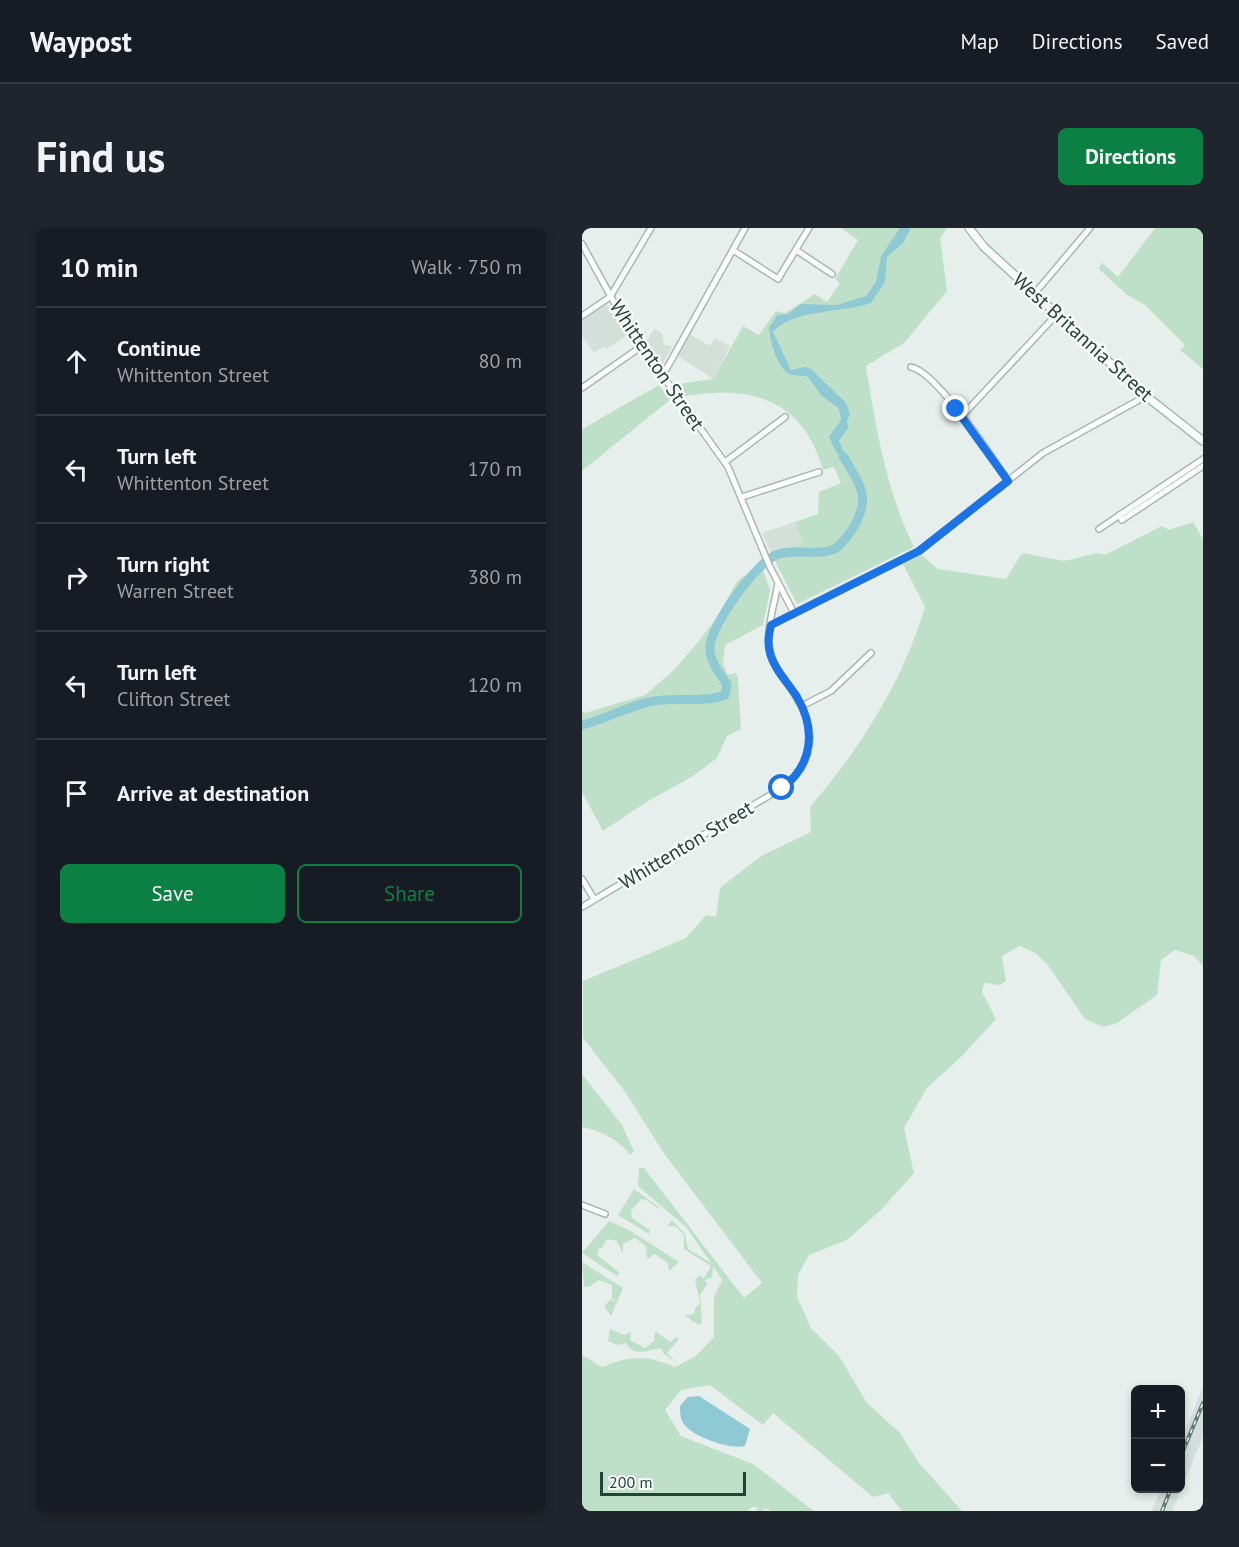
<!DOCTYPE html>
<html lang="en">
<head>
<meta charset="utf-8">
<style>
  body { margin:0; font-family:"PT Sans",sans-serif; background:#20242c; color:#f1f3f6 }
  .controls { position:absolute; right:18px; bottom:18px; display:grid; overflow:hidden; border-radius:9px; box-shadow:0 3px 9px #0003 }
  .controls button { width:54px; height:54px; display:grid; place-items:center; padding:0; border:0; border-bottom:2px solid #363941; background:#171b24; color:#f1f3f6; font:30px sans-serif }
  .scale { position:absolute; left:18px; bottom:15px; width:146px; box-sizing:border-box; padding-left:6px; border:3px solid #24423a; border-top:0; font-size:16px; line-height:21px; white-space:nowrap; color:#24423a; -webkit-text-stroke:4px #f7fbf9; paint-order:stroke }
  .stop { position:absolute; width:18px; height:18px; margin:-14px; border:4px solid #1a73e8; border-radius:50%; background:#fff }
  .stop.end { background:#1a73e8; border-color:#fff; box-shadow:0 2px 6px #0008 }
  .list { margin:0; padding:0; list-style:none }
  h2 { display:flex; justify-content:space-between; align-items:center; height:78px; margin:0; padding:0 24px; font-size:26px }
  h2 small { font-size:20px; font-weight:400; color:#9ea1a6 }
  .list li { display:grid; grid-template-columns:39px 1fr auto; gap:18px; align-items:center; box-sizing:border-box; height:108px; padding:0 24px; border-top:2px solid #363941 }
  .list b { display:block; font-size:22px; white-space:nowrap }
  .list p { margin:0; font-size:20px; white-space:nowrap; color:#9ea1a6 }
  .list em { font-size:20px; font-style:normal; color:#9ea1a6 }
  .actions { display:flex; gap:12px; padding:18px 24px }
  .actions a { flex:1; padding:14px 0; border:2px solid #0b8043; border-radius:9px; text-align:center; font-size:21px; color:#0b8043 }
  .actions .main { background:#0b8043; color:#fff }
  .icon { flex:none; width:33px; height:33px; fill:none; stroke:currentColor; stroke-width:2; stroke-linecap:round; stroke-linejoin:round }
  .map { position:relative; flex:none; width:621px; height:1283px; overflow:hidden; border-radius:9px }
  header { display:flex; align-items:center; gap:36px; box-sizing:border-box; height:84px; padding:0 30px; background:#171b24; border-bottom:2px solid #363941 }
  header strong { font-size:28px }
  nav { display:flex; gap:33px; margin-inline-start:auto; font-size:21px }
  .intro { display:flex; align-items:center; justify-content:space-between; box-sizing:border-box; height:144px; padding:0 36px }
  h1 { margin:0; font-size:42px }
  .button { padding:15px 27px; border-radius:9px; background:#0b8043; color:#fff; font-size:21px; font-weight:700 }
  main { display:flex; gap:36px; padding:0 36px }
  aside { flex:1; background:#171b24; border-radius:9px; box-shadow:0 3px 9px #0003 }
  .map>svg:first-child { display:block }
  .built { fill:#d4dfda }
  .green { fill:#bfe0c8 }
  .water { fill:#8ec9d4 }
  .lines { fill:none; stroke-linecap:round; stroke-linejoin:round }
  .river { stroke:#8ec9d4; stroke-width:9 }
  .street-casing { stroke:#a8b8b2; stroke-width:8 }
  .secondary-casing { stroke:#a4bbb3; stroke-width:10 }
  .street { stroke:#fff; stroke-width:5 }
  .secondary { stroke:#fff; stroke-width:7 }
  .rail-casing { stroke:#5f7d75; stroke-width:4 }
  .rail { stroke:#f7fbf9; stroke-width:1.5; stroke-dasharray:4.5; stroke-linecap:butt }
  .route { stroke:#1a73e8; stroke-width:8 }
  .labels { text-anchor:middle; stroke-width:5; stroke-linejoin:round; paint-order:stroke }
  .street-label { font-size:20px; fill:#24423a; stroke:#f7fbf9 }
</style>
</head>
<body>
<header>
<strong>Waypost</strong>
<nav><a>Map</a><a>Directions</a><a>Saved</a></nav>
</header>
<div class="intro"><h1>Find us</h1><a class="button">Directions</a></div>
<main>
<aside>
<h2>10 min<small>Walk · 750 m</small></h2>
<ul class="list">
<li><svg class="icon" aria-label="ahead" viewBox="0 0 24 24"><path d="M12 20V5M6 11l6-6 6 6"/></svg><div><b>Continue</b><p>Whittenton Street</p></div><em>80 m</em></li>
<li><svg class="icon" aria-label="left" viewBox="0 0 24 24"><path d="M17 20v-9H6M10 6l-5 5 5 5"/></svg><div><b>Turn left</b><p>Whittenton Street</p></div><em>170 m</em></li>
<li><svg class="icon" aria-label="right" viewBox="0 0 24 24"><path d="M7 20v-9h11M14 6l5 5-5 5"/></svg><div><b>Turn right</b><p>Warren Street</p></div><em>380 m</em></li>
<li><svg class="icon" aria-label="left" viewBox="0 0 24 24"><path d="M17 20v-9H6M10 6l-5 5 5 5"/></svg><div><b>Turn left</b><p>Clifton Street</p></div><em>120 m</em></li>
<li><svg class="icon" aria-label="arrive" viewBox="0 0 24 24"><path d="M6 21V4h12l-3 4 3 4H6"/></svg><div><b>Arrive at destination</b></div></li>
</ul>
<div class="actions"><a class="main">Save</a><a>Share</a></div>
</aside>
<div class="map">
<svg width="621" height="1283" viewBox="0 0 621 1283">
  <rect width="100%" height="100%" fill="#e6efeb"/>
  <path class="built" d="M23 74 44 108 24 121 22 118 12 125 0 108V90Z
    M72 101 80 105 82 116 90 119 81 135 64 114Z
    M108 106 128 118 133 110 148 118 131 151 96 128Z
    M213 294 221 316 190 327 180 305Z
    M621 1158V1209L590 1283H570L579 1261 598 1260 599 1213Z"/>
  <path class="green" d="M259 0H365L358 10 365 63 322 115 284 138C294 200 304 262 332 319L215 376 190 327 221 316 213 294 236 286 237 264 259 255 252 239 241 242C221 171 170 157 103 168L96 156 131 151 161 98 177 107 194 83 203 85 233 66 245 74 258 55 253 51 276 12Z
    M573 0H621V141L598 122 603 117 563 77 545 67 517 41 519 34 536 49Z
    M77 157 89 171 0 243V201Z
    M611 294 621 311V738L612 728 593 722 579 732 575 767 535 795 521 799 503 791 465 736 453 725 438 718 420 728 424 753 418 757 402 755 400 764 414 791 380 828 345 860 322 900 332 945 299 982 265 1012 227 1027 216 1047 215 1069 229 1100 257 1128 285 1175 318 1205 337 1235 380 1283H320L306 1265 291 1269 191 1185 181 1197 128 1157 99 1162 83 1182 99 1208 171 1236 232 1283H190L181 1280 182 1283H174L177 1280 170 1279 165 1283H0V1127L20 1139C50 1127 64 1127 93 1139L114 1128 132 1109V1069L140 1052 131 1038 130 1049 123 1052 125 1056 118 1067 120 1094 117 1097 103 1088 113 1085V1080L118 1075 113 1052 118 1047 122 1050 129 1038 102 1021V1007L93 998 85 999 90 992 103 1006 106 1021 129 1035 104 999 56 958 57 940H62L162 1070 180 1055 81 924 44 865 1 810V753L104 710 124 687 134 689 138 660 179 628 229 604 228 579C278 521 321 453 343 379L321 336 338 326 356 341 424 351 440 325 482 333 516 325 523 327 580 298 587 302Z
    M179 336 188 362 181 397 143 417 141 436 146 447 154 445 156 451 159 501 145 508 135 530 111 548 66 573 21 603 0 564V483L3 485 63 467 90 444 117 413 136 388 155 353Z
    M0 846 40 897 52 923 48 927C37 912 18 902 0 899Z
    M52 961 78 980 76 981 65 972 59 971 49 983 50 990 68 1002 67 1006 36 987Z
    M27 993 47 1002 97 1034 87 1043 86 1035 73 1026 65 1031 64 1018 53 1010 41 1016V1026L35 1013 25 1011 20 1020H17L15 1027 38 1045 35 1048 0 1025Z
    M0 1034 41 1060 29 1088 22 1078 29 1071 35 1074 30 1070V1057L17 1052 7 1059H2Z
    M28 1101 42 1107 49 1104 48 1112 63 1120 72 1113 73 1103 88 1114 94 1109 97 1111 85 1125 95 1135 81 1125 79 1120C66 1122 52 1130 44 1115L36 1117 26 1113Z"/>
  <path class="water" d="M318 0H329L321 15 305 29 303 54 289 75C261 85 210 81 191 104L209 142 223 139 229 141 264 175 268 186 265 193 266 200 257 213 270 242 253 222 247 209 259 192 257 181 239 167 226 149C220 146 213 149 207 146 195 138 188 114 187 100L195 87 206 86 219 76 255 77 284 68 294 54 299 28Z
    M117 1168 168 1201 163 1218C149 1222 106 1208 100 1193 98 1189 98 1183 98 1178L106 1169Z"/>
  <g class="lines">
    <path class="river" d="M0 497C25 491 48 477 72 473 95 469 123 475 143 467L145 456C138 446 127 432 128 419 129 397 174 335 194 327 211 320 233 328 250 322 258 319 264 310 269 303 291 270 278 257 261 228"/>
    <defs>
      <path id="street" d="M0 16 44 96 146 239 188 339 212 385
        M151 22 196 51 227 0
        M214 22 250 46
        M453 65 508 0
        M0 88 28 69 69 0
        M329 139C355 144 410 229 426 253
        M81 147 163 0
        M0 160 60 118
        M380 188 475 86
        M143 234 203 189
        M160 269 237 244
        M537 287 540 292 621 238
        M517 301 621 231
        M189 397 337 323 461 225 564 168
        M220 478 249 463 289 425
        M0 651 12 671
        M0 679 200 560C233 535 235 500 213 467 205 453 191 439 188 423 183 403 193 375 196 355
        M0 977 23 986"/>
      <path id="secondary" d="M387 0 402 19 564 168 621 213"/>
    </defs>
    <use href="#street" class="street-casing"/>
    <use href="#secondary" class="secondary-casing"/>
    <use href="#street" class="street"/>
    <use href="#secondary" class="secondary"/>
    <defs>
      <path id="rail" d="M598 1230 621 1175
        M580 1283 589 1260"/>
    </defs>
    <use href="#rail" class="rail-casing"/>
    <use href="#rail" class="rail"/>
  </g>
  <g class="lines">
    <path class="route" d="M200 560C231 537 234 501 215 469 206 455 192 441 188 425 185 415 187 406 189 397L337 323 426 253 374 181"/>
  </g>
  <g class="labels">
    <g class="street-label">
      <text transform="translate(501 109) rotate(42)" y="7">West Britannia Street</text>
      <text transform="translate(75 137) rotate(56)" y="7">Whittenton Street</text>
      <text transform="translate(104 617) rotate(-31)" y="7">Whittenton Street</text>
    </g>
  </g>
</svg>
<div class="controls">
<button>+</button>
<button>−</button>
</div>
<div class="scale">200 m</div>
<div class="stop" style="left:200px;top:560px"></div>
<div class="stop end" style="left:374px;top:181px"></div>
</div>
</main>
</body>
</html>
